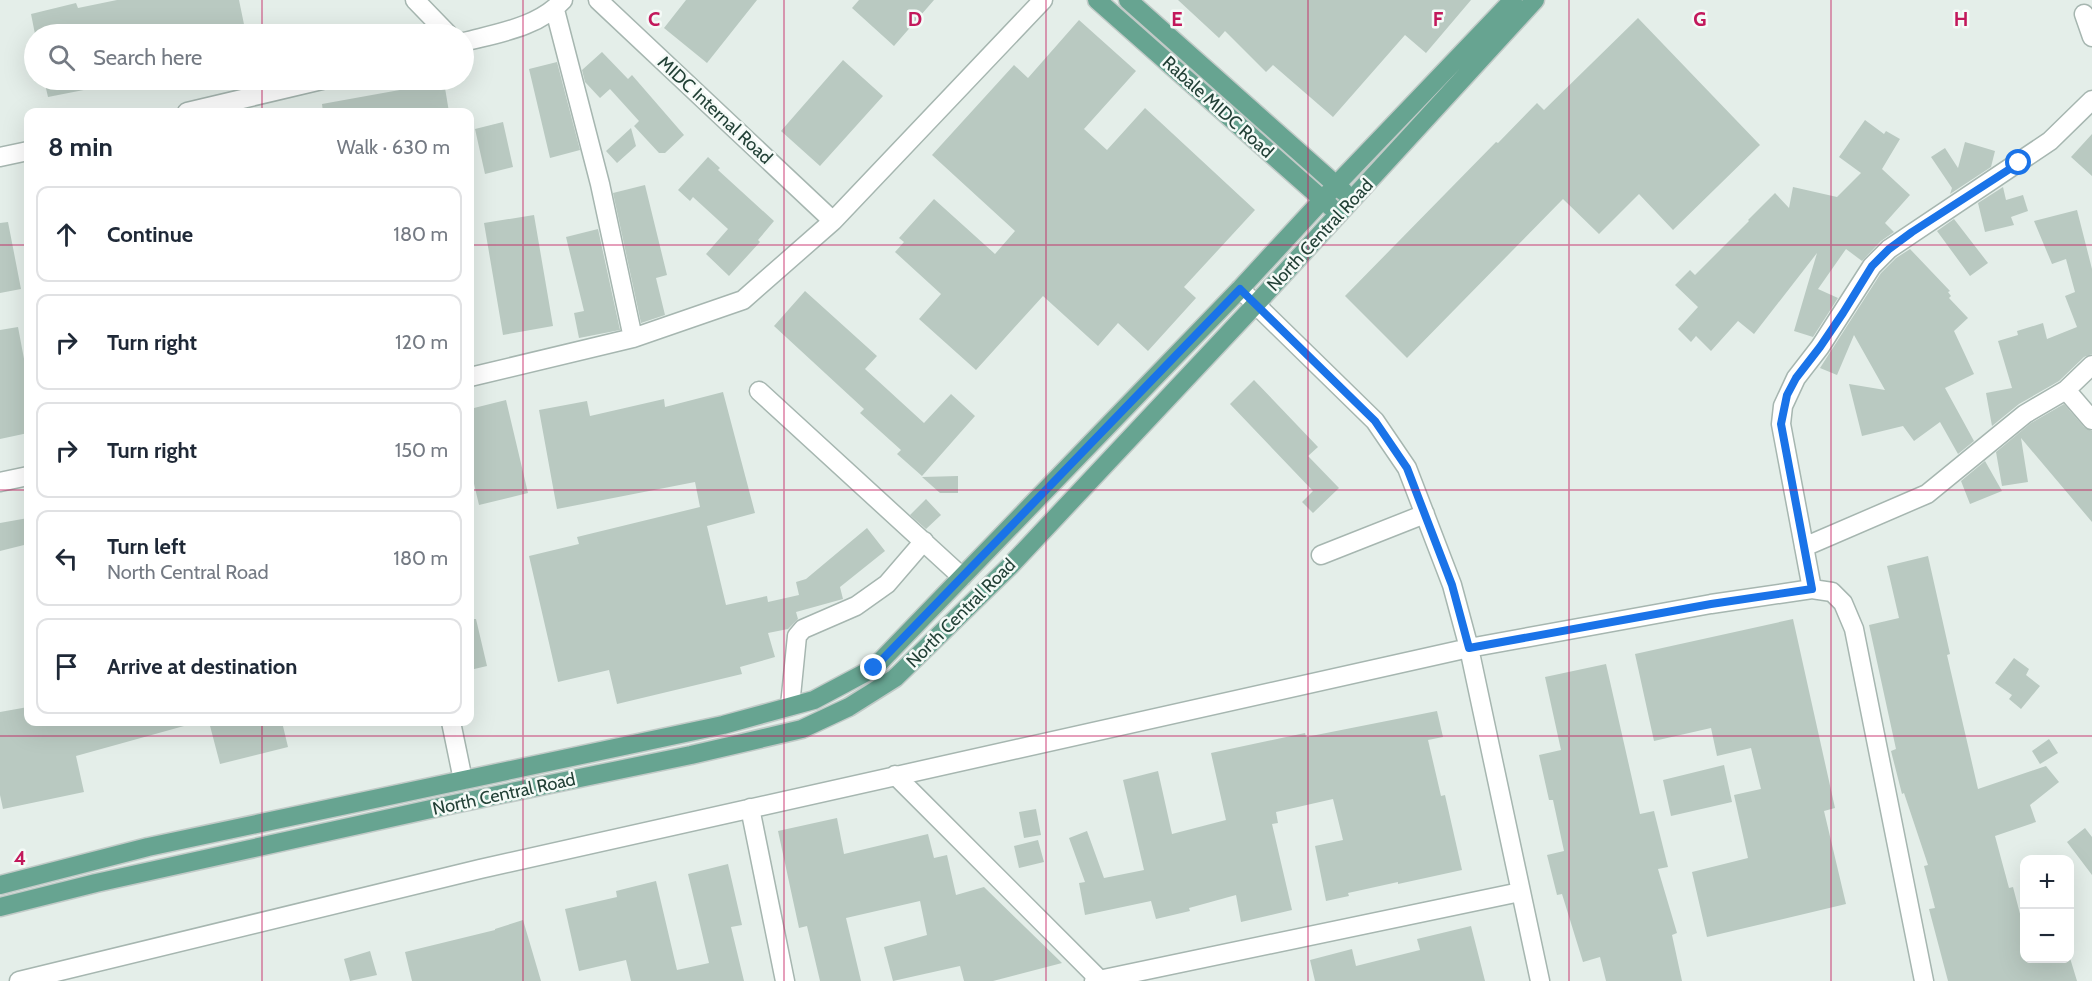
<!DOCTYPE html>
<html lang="en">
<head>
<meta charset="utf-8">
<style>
  body { margin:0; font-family:Cabin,sans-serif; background:#f2f2f3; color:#1f2937 }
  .controls { position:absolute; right:18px; bottom:18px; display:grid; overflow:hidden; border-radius:12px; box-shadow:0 6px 24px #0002 }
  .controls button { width:54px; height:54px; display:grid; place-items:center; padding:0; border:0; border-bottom:2px solid #e0e1e3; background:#fff; color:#1f2937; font:30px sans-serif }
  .stop { position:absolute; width:18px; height:18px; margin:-14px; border:4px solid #1a73e8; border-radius:50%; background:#fff }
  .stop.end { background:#1a73e8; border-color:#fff; box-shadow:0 2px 6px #0008 }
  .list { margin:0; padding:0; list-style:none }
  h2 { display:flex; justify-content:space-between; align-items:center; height:78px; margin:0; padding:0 24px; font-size:26px }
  h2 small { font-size:20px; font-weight:400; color:#747a83 }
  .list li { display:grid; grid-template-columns:39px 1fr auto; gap:18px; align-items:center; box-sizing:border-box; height:96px; margin:0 12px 12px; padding:0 12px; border:2px solid #e0e1e3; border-radius:12px }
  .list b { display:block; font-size:22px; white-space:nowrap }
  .list p { margin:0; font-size:20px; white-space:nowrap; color:#747a83 }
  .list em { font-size:20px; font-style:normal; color:#747a83 }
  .icon { flex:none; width:33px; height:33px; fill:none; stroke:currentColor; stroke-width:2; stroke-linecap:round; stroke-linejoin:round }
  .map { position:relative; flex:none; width:2092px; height:981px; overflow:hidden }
  .search { position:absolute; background:#fff; box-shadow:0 6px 24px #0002; left:24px; top:24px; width:450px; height:66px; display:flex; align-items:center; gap:15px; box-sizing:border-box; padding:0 21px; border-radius:33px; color:#747a83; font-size:22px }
  .panel { position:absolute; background:#fff; box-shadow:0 6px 24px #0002; left:24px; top:108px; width:450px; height:618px; border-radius:12px }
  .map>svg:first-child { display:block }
  .building { fill:#b9c9c1 }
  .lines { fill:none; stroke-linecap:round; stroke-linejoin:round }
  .minor-casing { stroke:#a6b6b0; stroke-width:21 }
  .major-casing { stroke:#c1cac7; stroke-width:21 }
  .minor { stroke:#fff; stroke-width:18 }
  .major { stroke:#67a491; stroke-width:18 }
  .route { stroke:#1a73e8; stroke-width:8 }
  .grid { fill:none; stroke:#c2185b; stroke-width:1.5; stroke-opacity:0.55 }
  .labels { text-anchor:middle; stroke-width:5; stroke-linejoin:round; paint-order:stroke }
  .street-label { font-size:18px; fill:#224036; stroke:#f4faf7 }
  .grid-label { font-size:20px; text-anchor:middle; font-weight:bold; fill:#c2185b; stroke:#f4faf7; stroke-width:5; stroke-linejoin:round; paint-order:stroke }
</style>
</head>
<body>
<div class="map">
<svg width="2092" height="981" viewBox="0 0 2092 981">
  <rect width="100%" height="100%" fill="#e4eee9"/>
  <path class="building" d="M117 0H239L246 34H35L31 14 76 3 78 8Z
    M686 0H757L707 63 664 28Z
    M859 0H934L894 46 852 8Z
    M1178 0H1471L1426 53 1405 35 1333 117 1273 65 1266 72 1225 31 1219 38Z
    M1638 18 1760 145 1673 230 1639 194 1599 234 1563 199 1407 358 1345 296 1496 142 1498 143 1537 103 1544 110Z
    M1079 20 1136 71 1084 129 1107 150 1145 108 1255 210 1184 287 1196 298 1148 351 1118 323 1098 346 1043 296 976 370 919 319 941 294 895 252 904 242 899 238 934 199 995 254 1015 231 932 155 1014 65 1028 78Z
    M602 52 628 79 632 75 684 135 665 153H659L634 126 639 121 610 89 600 98 585 82 582 70Z
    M843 60 883 96 820 166 781 131Z
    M557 62 580 150 550 158 529 69Z
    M44 80H98L99 87 48 97Z
    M444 82 449 112H323L322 104Z
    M1865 120 1884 134 1886 131 1900 139 1882 169 1910 195 1885 223 1894 232 1881 241 1862 261 1846 249 1818 289 1838 298 1813 337 1794 331 1817 253 1754 334 1738 321 1711 351 1696 336 1691 342 1678 329 1698 307 1675 285 1690 270 1695 275 1749 221 1748 220 1775 193 1789 208 1793 187 1837 197 1861 173 1839 157Z
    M503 122 513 167 485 174 475 129Z
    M631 128 636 146 617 163 606 151Z
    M2092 134V176L2071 157Z
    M1965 142 1995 151 1991 167 1950 194 1952 188 1931 157 1945 148 1958 168Z
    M708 157 720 168 718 170 774 221 758 240 760 242 729 276 706 254 728 229 693 197 690 201 678 190Z
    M645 185 667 275 656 278 665 315 641 323 613 193Z
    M2003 187 2006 200 2023 195 2028 211 2011 217 2014 225 1985 232 1978 203Z
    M2077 210 2092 269V354L2084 357 2059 381 2019 404 1992 426 1986 393 2012 388 1998 341 2018 335 2017 331 2043 323 2047 339 2077 327 2065 296 2075 292 2066 259 2052 264 2034 221Z
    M534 215 553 326 503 335 484 223Z
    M1954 219 1988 263 1970 276 1937 231Z
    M8 222 21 289 0 293V223Z
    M598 229 620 330 579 338 574 313 584 311 566 237Z
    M1910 249 1950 291 1948 292 1951 296 1949 298 1968 318 1954 331 1974 374 1945 388 1974 441 1958 454 1940 422 1914 441 1903 426 1862 436 1849 384 1885 390 1854 335 1837 375 1820 368 1881 273 1896 258Z
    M805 291 877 356 865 369 924 423 951 394 975 416 922 476 897 454 901 450 860 413 864 409 774 326Z
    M18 327 28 380V433L0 439V330Z
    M1254 380 1318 447 1308 456 1339 488 1313 513 1302 502 1313 491 1230 404Z
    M723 392 755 513 707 526 726 605 767 596 768 602 799 595 796 582 806 579 867 528 885 551 840 587 843 599 796 612 798 619 788 629 768 633 775 657 740 667 742 674 617 704 609 670 558 682 529 556 579 544 577 537 700 507 695 482 557 509 539 410 587 401 590 416 664 399 665 407Z
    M506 400 528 493 479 505 470 467V409Z
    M2064 404 2084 427 2092 431V522L2021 438 2028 482 2002 486 1996 452 2031 423Z
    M1985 461 2002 491 1970 504 1961 481Z
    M958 476V493H940L922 477Z
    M926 499 941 515 926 529 910 515Z
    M28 518V544L0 551V523Z
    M1928 556 1950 654 1947 655 1978 789 2046 766 2059 782 2030 805 2036 822 1995 836 2009 888 2013 887 2025 933V958H2070L2077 981H1948L1929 909 1935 908 1924 866 1928 865 1904 793 1902 794 1891 751 1896 749 1869 625 1899 618 1887 566Z
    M470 619H476L487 666 470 670Z
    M1793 619 1835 808 1824 811 1846 904 1707 937 1692 872 1748 858 1734 795 1761 789 1751 748 1717 756 1711 728 1654 741 1635 654Z
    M2014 658 2029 669 2026 675 2040 686 2021 709 2009 699 2012 695 1995 683Z
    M1606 664 1640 814 1654 811 1668 867 1658 869 1677 933 1672 935 1682 981H1606L1600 957 1583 962 1562 894 1557 895 1547 855 1564 851 1553 800H1549L1539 755 1561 750 1545 677Z
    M28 707V722H183L184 726 76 756 84 792 3 809 0 795V712Z
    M1437 711 1443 737 1428 740 1441 796 1445 795 1462 870 1398 884V882L1348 893 1349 896 1326 901 1315 846 1343 840 1333 799 1276 812 1278 823 1272 824 1292 910 1241 922 1236 895 1189 908 1190 911 1156 919 1151 901 1085 915 1079 883 1085 882 1069 838 1087 831 1104 878 1144 870 1123 780 1158 771 1172 834 1226 820 1211 753 1305 733 1306 737Z
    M209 722H282L288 747 220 764Z
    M2049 739 2058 753 2040 764 2032 751Z
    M1724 765 1732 802 1671 816 1663 780Z
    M1036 809 1041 835 1024 838 1019 812Z
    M837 818 844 854 928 834 934 858 947 855 956 895 984 887 1062 963 993 981H964L960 966 893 981 884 947 927 935 920 901 846 918 861 981H820L807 926 799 928 778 831Z
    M2085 828 2092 837V875L2067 842Z
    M1038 840 1044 862 1019 868 1014 846Z
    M728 864 742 925 731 927 744 981H631L626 960 579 971 565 909 617 897 616 891 656 881 677 970 709 963 688 874Z
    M523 920 541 981H412L405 952 495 930V929Z
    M1471 926 1485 981H1315L1310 960 1352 949 1356 966 1420 950 1417 939Z
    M370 951 377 975 350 981 344 959Z"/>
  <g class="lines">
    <defs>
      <path id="minor" d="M415 0 448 34
        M598 0 833 221
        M555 10 600 184 633 338
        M2084 14 2092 37
        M464 42C498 33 539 27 563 0
        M187 112 322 80
        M0 157 28 151
        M1240 289 1375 421 1407 468 1452 585 1469 648 1540 981
        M470 377 633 338 743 300 833 221 1043 0
        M2066 390 2092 420
        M759 391 962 577
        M0 482 28 476
        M1804 547 1927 494 2025 414 2066 390 2092 365
        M1321 555 1425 514
        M1812 589 1781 424 1783 406 1796 378 1820 347 1872 266 1889 249 2050 141 2092 100
        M790 706 797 636 803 629 856 606 887 584 924 541
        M451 722 463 780
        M895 775 1101 981
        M750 808 785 981
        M19 981 480 869 1469 648 1711 604 1812 589 1832 592 1843 603 1854 629 1924 981
        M1094 981 1520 892"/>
      <path id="major" d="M1097 0 1331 207
        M1128 0 1344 192
        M0 885 148 847 723 725 814 700 874 668 1240 289 1336 185 1513 0
        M0 907 96 883 449 805 691 755 802 729 849 707 895 678 1010 566 1256 304 1535 0"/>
    </defs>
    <use href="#minor" class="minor-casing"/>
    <use href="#major" class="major-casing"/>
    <use href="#minor" class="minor"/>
    <use href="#major" class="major"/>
  </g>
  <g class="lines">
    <path class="route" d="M874 668 1240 289 1375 421 1407 468 1452 585 1469 648 1711 604 1812 589 1781 424 1787 395 1796 378 1820 347 1843 313 1872 266 1889 249 1912 232 2019 163"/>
  </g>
  <path class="grid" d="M262 0V34M523 0V981M784 0V981M1046 0V981M1308 0V981M1569 0V981M1831 0V981M262 80V112M0 245H28M470 245H2092M0 490H28M470 490H2092M262 722V981M0 736H2092"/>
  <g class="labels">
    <g class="street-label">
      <text transform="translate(1218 107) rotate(42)" y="6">Rabale MIDC Road</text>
      <text transform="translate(715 110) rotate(43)" y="6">MIDC Internal Road</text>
      <text transform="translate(1320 235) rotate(-47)" y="6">North Central Road</text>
      <text transform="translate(961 613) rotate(-45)" y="6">North Central Road</text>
      <text transform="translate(504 794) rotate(-12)" y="6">North Central Road</text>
    </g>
  </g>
  <g class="grid-label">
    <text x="654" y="26">C</text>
    <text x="915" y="26">D</text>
    <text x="1177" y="26">E</text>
    <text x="1438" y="26">F</text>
    <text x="1700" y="26">G</text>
    <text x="1961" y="26">H</text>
    <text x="20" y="865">4</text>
  </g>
</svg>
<div class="controls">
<button>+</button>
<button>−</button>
</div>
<div class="stop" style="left:2019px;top:163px"></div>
<div class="stop end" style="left:874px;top:668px"></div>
<div class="search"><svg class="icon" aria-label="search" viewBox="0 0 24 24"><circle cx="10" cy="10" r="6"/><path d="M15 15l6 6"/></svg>Search here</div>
<section class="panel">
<h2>8 min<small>Walk · 630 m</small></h2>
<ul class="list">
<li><svg class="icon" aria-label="ahead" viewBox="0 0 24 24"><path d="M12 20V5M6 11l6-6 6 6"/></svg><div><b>Continue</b></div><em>180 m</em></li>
<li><svg class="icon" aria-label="right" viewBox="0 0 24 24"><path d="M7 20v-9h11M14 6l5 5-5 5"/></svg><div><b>Turn right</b></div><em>120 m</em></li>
<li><svg class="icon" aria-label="right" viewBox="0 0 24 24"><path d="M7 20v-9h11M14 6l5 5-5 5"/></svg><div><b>Turn right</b></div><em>150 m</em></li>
<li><svg class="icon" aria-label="left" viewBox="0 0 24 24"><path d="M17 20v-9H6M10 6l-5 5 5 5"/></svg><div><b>Turn left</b><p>North Central Road</p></div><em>180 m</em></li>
<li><svg class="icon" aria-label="arrive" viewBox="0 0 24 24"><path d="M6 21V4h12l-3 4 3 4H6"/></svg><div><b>Arrive at destination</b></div></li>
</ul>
</section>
</div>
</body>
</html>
